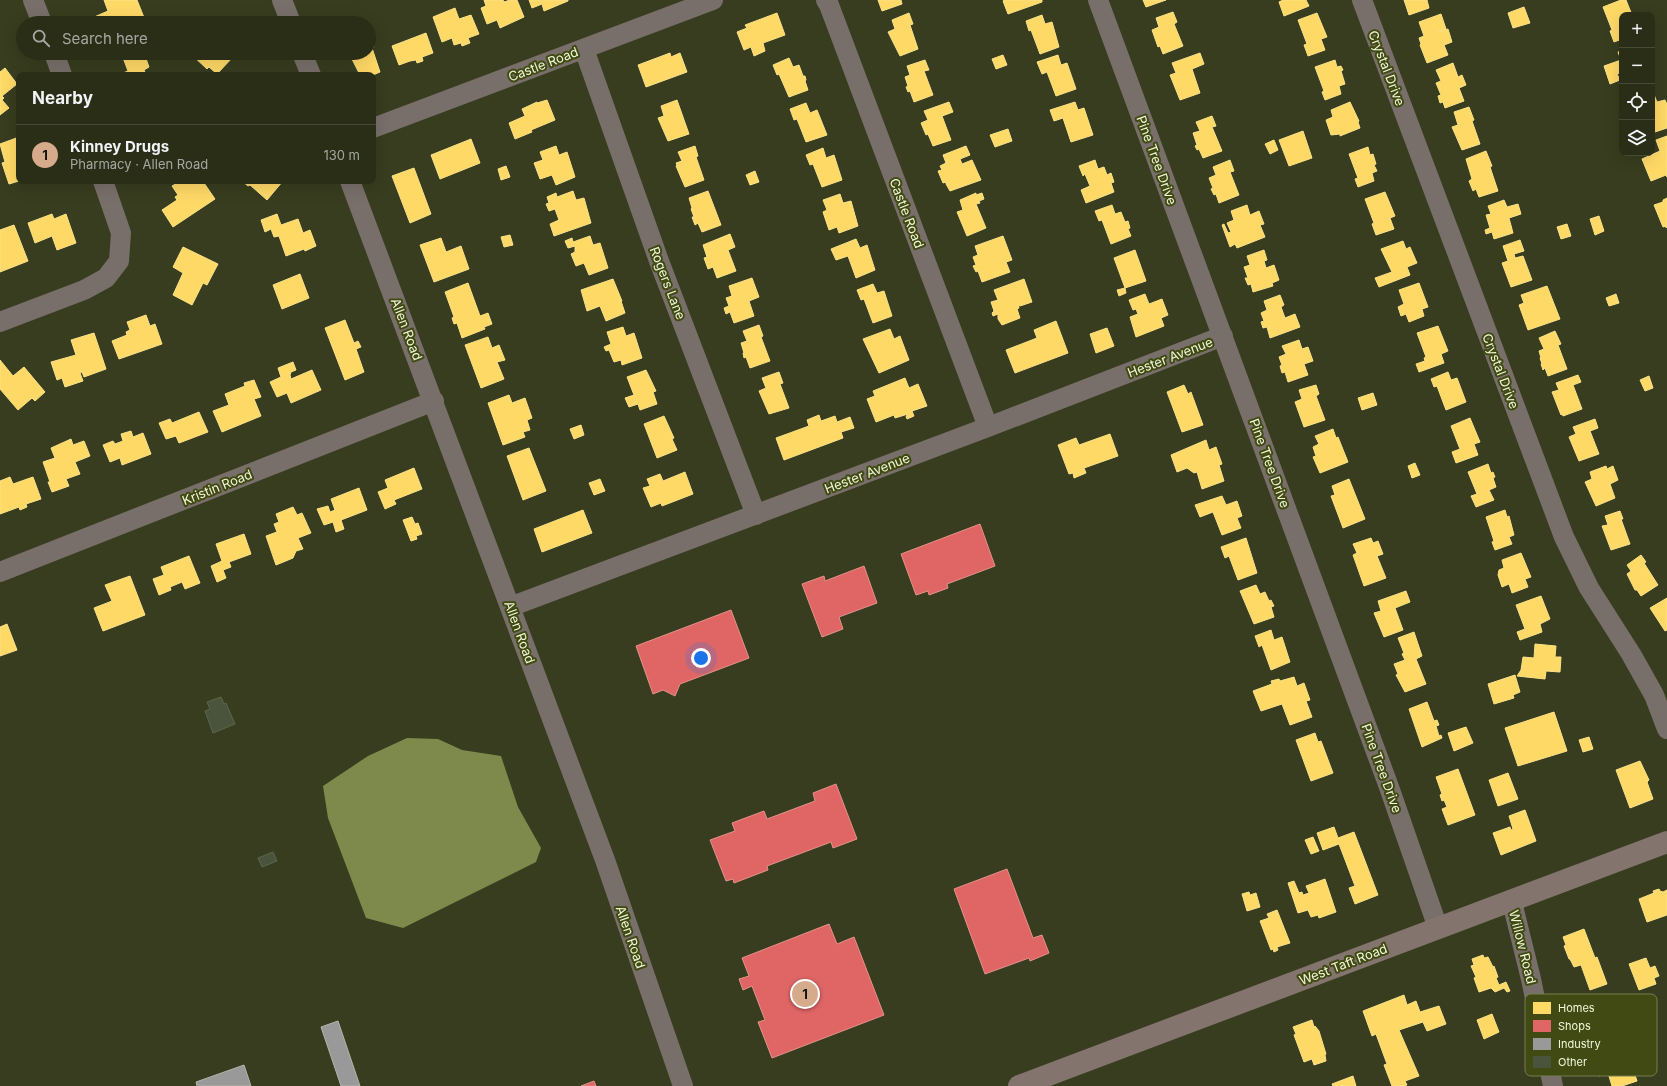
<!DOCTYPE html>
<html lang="en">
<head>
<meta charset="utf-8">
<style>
  body { margin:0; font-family:Inter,sans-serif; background:#363a24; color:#f1f3f6 }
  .controls { position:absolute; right:12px; top:12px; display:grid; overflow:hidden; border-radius:8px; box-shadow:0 4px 16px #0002 }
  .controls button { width:36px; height:36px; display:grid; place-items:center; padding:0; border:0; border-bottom:1px solid #464a36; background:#2a2e17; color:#f1f3f6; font:20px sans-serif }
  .you { position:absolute; left:701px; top:658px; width:14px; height:14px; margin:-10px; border:3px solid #fff; border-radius:50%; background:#1a73e8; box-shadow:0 0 0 6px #1a73e833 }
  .badge { display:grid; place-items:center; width:26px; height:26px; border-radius:50%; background:#d6ab8b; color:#111; font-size:13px; font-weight:700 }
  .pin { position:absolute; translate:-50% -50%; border:2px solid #fff; box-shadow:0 1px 4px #0006 }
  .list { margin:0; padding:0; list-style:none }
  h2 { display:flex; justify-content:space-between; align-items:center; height:52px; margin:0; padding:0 16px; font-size:17px }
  h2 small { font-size:13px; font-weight:400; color:#a5a8a1 }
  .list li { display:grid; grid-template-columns:26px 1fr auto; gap:12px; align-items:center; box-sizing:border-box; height:60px; padding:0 16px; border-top:1px solid #464a36 }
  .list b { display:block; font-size:15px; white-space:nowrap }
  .list p { margin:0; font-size:13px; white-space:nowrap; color:#a5a8a1 }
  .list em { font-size:13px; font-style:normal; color:#a5a8a1 }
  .icon { flex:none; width:22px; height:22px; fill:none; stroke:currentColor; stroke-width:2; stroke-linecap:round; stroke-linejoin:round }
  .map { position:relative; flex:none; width:1667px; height:1086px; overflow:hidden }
  .search { position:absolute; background:#2a2e17; box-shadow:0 4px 16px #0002; left:16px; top:16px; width:360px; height:44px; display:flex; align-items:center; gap:10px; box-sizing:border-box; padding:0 14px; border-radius:22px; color:#a5a8a1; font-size:15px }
  .panel { position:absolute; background:#2a2e17; box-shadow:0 4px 16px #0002; left:16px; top:72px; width:360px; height:112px; border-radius:8px }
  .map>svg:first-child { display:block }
  .water { fill:#7d8a4c }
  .homes { fill:#ffd966; stroke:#fae289 }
  .shops { fill:#e06666; stroke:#e59289 }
  .industry { fill:#999; stroke:#b3b5ac }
  .building { fill:#4a533c; stroke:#5c654e }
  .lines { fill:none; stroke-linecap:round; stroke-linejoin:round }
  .minor { stroke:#796f6a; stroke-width:20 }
  .major { stroke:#83746e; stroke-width:22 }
  .labels { text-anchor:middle; stroke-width:4; stroke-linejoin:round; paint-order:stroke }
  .street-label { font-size:13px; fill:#f0f7da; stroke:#404a12 }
  .key { fill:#404a12; stroke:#757e4e; stroke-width:1 }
  .key-label { font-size:11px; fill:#f0f7da }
</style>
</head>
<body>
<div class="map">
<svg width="1667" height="1086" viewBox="0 0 1667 1086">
  <rect width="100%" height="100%" fill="#383d1f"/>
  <path class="water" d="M407 738 438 739 462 750 501 756 518 807 541 848 536 862 403 928 366 918 328 818 323 786 368 756Z"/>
  <path class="homes" d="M104 0H137L145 20 137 23H86L85 21 108 11Z
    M484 0H503L504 2 510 0H517L524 17 500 28 497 20 487 24 481 8 486 6Z
    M529 0H568V1L544 11 542 4 532 8Z
    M878 0H901L902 4 882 11Z
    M1004 0H1042V2L1008 14 1003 1Z
    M1143 0H1166L1146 7Z
    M1283 0H1306L1309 6 1284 16 1279 2Z
    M1404 0H1427L1429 8 1409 15Z
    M1621 0H1626L1632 15H1622V39L1614 42 1610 31 1612 30 1603 7Z
    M1524 7 1530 23 1513 28 1508 13Z
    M455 8 459 19 471 15 479 34 468 38 470 43 462 46 461 43 454 45 452 38 442 42 433 17Z
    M1173 12 1177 22 1174 24 1183 46 1163 54 1160 46 1158 47 1152 30 1159 27 1156 18Z
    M777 13 785 35 763 43 765 51 754 56 751 47 744 50 737 32 747 28 745 25Z
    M909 13 913 24 910 25 918 49 900 56 888 32 895 29 892 20Z
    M1317 13 1327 37 1321 39 1325 50 1308 56 1304 45 1307 44 1298 20Z
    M1441 14 1446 29 1438 32 1448 29 1452 42 1444 45 1448 55 1427 63 1420 45 1421 44 1419 38 1424 36 1419 22Z
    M1042 15 1045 24 1052 22 1059 47 1040 54 1031 30 1029 31 1026 21Z
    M369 33 374 47 372 48 380 72 373 75H360L350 55 355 53H369Z
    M426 33 433 53 422 57 423 61 417 63 416 60 410 61 399 65 392 46Z
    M1622 51V72L1617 74 1620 80 1610 84 1604 66 1621 60 1618 52Z
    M127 53H144L149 67 144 70 146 75H118L128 71 122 55Z
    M192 53H227L232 58 217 74 209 67 207 69 191 54Z
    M670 53 671 57 680 53 687 72 646 87 638 65Z
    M1200 53 1204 64 1192 69 1200 93 1180 100 1170 75 1176 73 1172 63Z
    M1003 55 1007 65 996 69 992 59Z
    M1058 55 1061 65 1067 63 1076 89 1056 96 1047 72 1042 74 1037 62Z
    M789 58 793 67 799 65 803 76H805L806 80 805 81 808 90 789 97 779 74 777 75 773 65Z
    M925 60 929 70 924 71 933 95 914 102 910 91 908 92 906 87 908 86 905 77 910 75 907 66Z
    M1335 60 1337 67 1341 66 1343 70 1341 71 1345 84 1339 86 1341 94 1325 100 1322 92 1324 91 1315 67Z
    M1453 63 1458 77 1462 75 1466 85 1459 88 1464 101 1445 108 1443 102 1440 103 1438 96 1441 95 1436 83 1441 81 1436 70Z
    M5 68 17 84 2 96 4 98 2 100 9 108 0 115V72Z
    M1652 90 1657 102 1665 100 1667 104V128L1652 133Z
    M547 100 555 120 531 130 532 132 515 139 509 123 525 116 522 109 537 102V103Z
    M677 100 689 134 668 141 658 118 664 116 661 106Z
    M949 102 953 112 942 116 951 140 933 146 928 134 926 135 921 123 928 120 924 111Z
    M1075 102 1078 110 1084 108 1093 135 1071 142 1063 118 1054 121 1050 110Z
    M1350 102 1359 121 1358 122 1360 128 1340 136V134L1331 135 1326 120 1333 117 1331 110Z
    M806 103 810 113 817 110 827 135 806 142 797 119 794 120 790 109Z
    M1469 107 1474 120 1472 121 1480 144 1462 150 1452 127 1458 125 1454 112Z
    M1212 116 1216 126 1212 127 1222 151 1203 158 1199 149 1197 150 1195 146 1197 145 1193 133 1200 131 1196 122Z
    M1008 129 1012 141 995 147 990 135Z
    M1303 131 1312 158 1289 166 1279 140Z
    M1667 136V177L1666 175 1651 181 1642 159 1660 151 1656 140Z
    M19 137V181L9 184 2 163 5 162 0 144Z
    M471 139 480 163 440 179 431 155Z
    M1274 140 1278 150 1270 154 1265 144Z
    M556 146 559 155 567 152 575 177 556 185 552 175 540 179 534 163 543 160 540 152Z
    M695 146 698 156 696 157 704 180 685 187 676 166 677 165 676 163 682 161 678 152Z
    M966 146 970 155 960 159 962 164 972 160 981 180 950 191 946 184V182L943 183 938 171 942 170 940 166 946 163 943 155Z
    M1368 147 1370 155 1373 154 1376 164 1374 165 1377 171 1372 173 1374 181 1358 187 1355 179 1358 178 1349 154Z
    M823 148 826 158 834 155 842 180 822 187 813 164 810 165 806 155Z
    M1486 151 1492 166 1490 167 1498 191 1479 197 1476 189 1473 191 1469 181 1472 179 1466 159Z
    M1095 160 1098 169 1104 167 1107 175 1111 173 1114 182 1111 183 1114 192 1086 203 1081 190 1090 186 1085 174 1083 176 1079 166Z
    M1230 160 1234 171 1230 172 1239 195 1219 203 1216 194 1214 195 1211 189 1213 188 1209 178 1216 175 1213 167Z
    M506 166 510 177 501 180 498 169Z
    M414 168 431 214 410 223 392 176Z
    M755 171 759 182 750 185 746 175Z
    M181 181H205L204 183 215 199 173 227 162 210 177 200 175 197 178 195 172 186Z
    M242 181H283L267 200 250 185 248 186Z
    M573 191 576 200 584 198 591 223 554 236 550 224 559 220 555 209 549 211 546 204 549 203 547 197 556 193 557 197Z
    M708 191 721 225 702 232 698 223 695 225 692 217H694L691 209 692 208 689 198Z
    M1385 192 1395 216 1390 218 1394 229 1376 235 1372 224 1374 223 1365 199Z
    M976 193V195L982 193 984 199 979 201 980 203 976 204 986 228 967 236 957 212 963 210 960 200Z
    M840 194 843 203 851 201 858 226 839 233 837 227 829 230 823 212 827 210 823 200Z
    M1667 198V227L1666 228V226L1663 227 1654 205 1663 202V200Z
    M1504 200 1507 207 1518 204 1521 214 1509 218 1513 233 1494 239 1492 232 1486 234 1485 230 1490 228 1486 215 1491 214 1488 206Z
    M1112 205 1115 214 1121 212 1125 222 1128 221 1130 228 1128 229 1131 236 1111 244 1102 220 1099 221 1095 211Z
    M1247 205 1250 215 1259 211 1264 224 1260 225 1265 237 1237 248 1235 244 1230 247 1222 225 1224 224 1228 233 1231 232 1227 223 1234 220 1231 211Z
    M52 214 54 219 66 214 76 243 57 250 52 236 35 243 28 223Z
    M277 214 281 225 298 219 303 233 310 230 316 246 305 251 304 249 286 256 279 236 274 237 271 229 265 232 261 220Z
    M1599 216 1604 231 1595 235 1590 219Z
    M1567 224 1571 236 1561 239 1557 227Z
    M14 225 28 261 0 272V230Z
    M730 234 735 247 728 250 736 271 717 278 713 267 708 269 704 258 707 257 703 245Z
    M510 235 513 245 504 247 501 237Z
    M590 236 593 245 600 243 608 268 589 275 584 263 576 266 571 254 575 252V246L568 248 565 241 572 238 573 242Z
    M1003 236 1012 260 1006 262 1010 272 982 282 978 271 976 272 973 266 976 265 973 257 978 255 975 246Z
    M441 238 446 252 461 246 469 269 434 282 420 245Z
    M856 239 860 248 867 245 875 270 856 278 848 256 836 260 831 249Z
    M1520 240 1524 251 1514 254 1515 258 1523 256 1532 280 1511 287 1502 263 1508 261 1503 246Z
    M1403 241 1406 249 1410 247 1417 263 1407 267 1410 275 1379 287 1375 278 1392 272 1381 249Z
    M183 247 218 264 207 285 203 283 192 305 173 295 183 273 173 267Z
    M1135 250 1146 281 1125 288 1126 293 1119 296 1117 290 1125 288 1114 258Z
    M1264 250 1267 260 1264 261 1266 268 1274 265 1279 280 1272 283 1273 286 1253 292 1251 284 1248 285 1245 278H1248L1244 267 1250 265 1247 256Z
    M300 274 309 298 282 309 273 285Z
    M752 278 759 297 749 301 754 316 734 323 730 312 726 314 724 308 729 306 726 298 732 296 729 286Z
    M613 279 622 301H621L625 313 606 321 600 306 587 311 581 290Z
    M1024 279 1032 302 1020 306 1018 305 1019 308 1017 309 1020 318 1002 325 998 319V314L993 316 992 313 994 311 991 302 998 300 994 290Z
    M468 283 480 316 488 313 492 324 484 327 485 329 462 338 457 323 454 324 452 318 454 317 445 292Z
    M1419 283 1428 307 1422 309 1424 316 1409 322 1406 314 1401 316 1398 307 1404 304 1399 290Z
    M873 284 877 293 884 291 892 316 873 323 864 299 861 300 857 290Z
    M1547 286 1560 319 1528 330 1519 305 1524 303 1521 295Z
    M1145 294 1149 304 1162 299 1168 315 1161 318 1164 326 1136 337 1130 317 1138 314 1136 309 1133 310 1129 300Z
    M1616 294 1619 303 1609 306 1606 298Z
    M1280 295 1284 305 1281 307 1285 318 1295 314 1300 327 1270 338 1267 327 1263 328 1261 322 1264 321 1261 313 1267 310 1264 301Z
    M146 315 150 326 155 324 162 344 119 359 112 341 127 335 126 332 130 330 127 322Z
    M345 320 354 343 358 341 361 347 356 349 364 372 345 380 325 328Z
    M1056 321 1068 353 1015 373 1006 350 1037 338 1034 330Z
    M759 325 763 336 761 337 770 361 750 368 746 357 744 358 743 353H744L741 343 747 341 743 331Z
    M1438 326 1448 351 1441 354 1444 363 1419 372 1416 364 1425 361 1424 358 1426 357 1417 333Z
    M623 327 626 336 634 333 642 358 622 365 621 360 614 362 609 350 606 351 604 347 611 344 607 332Z
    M1107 328 1114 346 1096 353 1090 334Z
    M890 329 894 339 900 336 909 360 879 373 863 339Z
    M1555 331 1561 344 1558 345 1567 369 1548 376 1545 368 1543 370 1541 364H1542L1540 358H1541L1539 351 1544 349 1539 338Z
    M94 333 106 369 84 377 82 372 80 373 83 381 65 387 62 378 57 380 51 362 76 355 71 340Z
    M488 337 492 348 499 345 505 360 497 362 504 379 481 388 465 345Z
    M1299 340 1302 349 1308 347 1313 361 1304 364 1308 375 1288 382 1285 372 1282 373 1280 366 1282 365 1279 357 1286 354 1282 346Z
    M0 360 13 376 24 367 45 392 35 401 32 398 18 410 0 389Z
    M293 362 296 370 291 372 290 375 291 379 312 370 321 390 291 403 287 393 277 397 270 382 281 377 278 368Z
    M646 370 656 391 653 392 657 404 640 410 638 404 629 407 625 398 634 395 627 377Z
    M779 372 783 383 780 384 789 408 769 414 759 391 766 388 762 378Z
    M1448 372 1451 380 1457 378 1466 402 1446 410 1437 386 1434 387 1431 379Z
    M1578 375 1581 382 1573 385 1582 409 1563 416 1562 414 1561 415 1552 392 1559 390 1556 383Z
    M1649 376 1653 388 1645 391 1640 380Z
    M905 378 909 388 918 384 927 406 912 411 914 416 907 419 906 416 908 415V414L895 418 894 415 876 422 867 399 875 396 873 391Z
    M254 380 261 397 254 399 261 416 222 432 213 411 229 405 225 394 245 386 244 383Z
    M1184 385 1188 394 1191 392 1203 425 1182 432 1167 392Z
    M1316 385 1319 394 1316 396 1325 420 1304 427 1295 402 1302 399 1299 390Z
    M1373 393 1377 405 1362 410 1358 398Z
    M509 395 512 403 525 398 532 418 527 420 530 430 523 432 525 437 503 445 488 403Z
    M199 412 208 432 179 443 176 436 166 439 159 423 170 419 172 423Z
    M819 415 821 421 835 416 837 422 850 417 854 428 841 432 843 438 784 460 776 438 809 426 807 420Z
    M664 416 674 438 672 439 677 450 657 458 644 424Z
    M1470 418 1480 442 1474 444 1478 455 1456 463 1452 452 1460 449 1451 426Z
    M1595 419 1598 428 1590 431 1599 454 1579 461 1569 437 1576 434 1573 427Z
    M581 425 584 435 574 439 570 429Z
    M1333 429 1336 438 1338 437 1348 462 1320 473 1313 457 1316 456 1313 447 1319 444 1315 436Z
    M131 431 133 437 143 433 151 454 122 465 120 458 110 462 103 445 113 441 115 444 123 441 121 434Z
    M1110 434 1118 456 1084 468 1086 473 1074 478 1073 473 1069 474 1058 445 1076 438 1079 445Z
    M71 439 73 445 84 441 90 456 75 462 80 474 66 479 69 486 52 492 48 482H50L43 462 55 458 51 448Z
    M1206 440 1209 450 1216 447 1222 464 1219 465 1224 481 1202 489 1197 472 1194 473 1187 468 1177 472 1171 455Z
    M529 448 546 491 523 500 507 456Z
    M1415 463 1420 475 1412 478 1408 466Z
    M1488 464 1491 473 1493 472 1495 477 1493 478 1496 487 1489 490 1494 500 1476 507 1471 496 1477 494 1468 472Z
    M1606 466 1607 469 1613 466 1618 480 1610 484 1615 498 1596 506 1585 482 1592 479 1590 472Z
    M414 468 422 489 394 500 396 504 385 509 378 492 388 488 385 480Z
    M685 472 693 494 662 506 661 503 651 507 643 488 650 486 647 479 660 474 663 481Z
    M10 477 13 484 33 477 41 499 26 504 27 507 20 510 19 507 0 514V481Z
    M600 479 605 491 594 495 589 483Z
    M1349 479 1365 519 1343 528 1331 496 1335 495 1332 486Z
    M359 488 367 510 341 520 344 529 336 532 333 522 324 525 317 509 328 506 330 512 335 510 331 499Z
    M1222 496 1226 505 1237 501 1242 516 1237 518 1241 528 1222 535 1213 512 1200 517 1195 505Z
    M293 507 297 515 302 513 311 533 298 538 303 549 296 551 293 558 276 565 266 536 277 532 274 524 279 522 276 514Z
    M583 510 592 533 542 552 534 529Z
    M1505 510 1507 517 1509 516 1514 535 1509 537 1512 544 1495 550 1492 542 1494 541 1486 517Z
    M1620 511 1623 519H1621L1630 544 1611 550 1602 526 1608 525 1605 516Z
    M412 517 415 524 418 523 422 534 416 536 417 539 411 541 403 520Z
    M244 534 251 554 229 562 231 567 223 570 226 578 217 582 211 566 222 561 216 544Z
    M1246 538 1257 573 1238 580 1229 556 1225 558 1221 547Z
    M1371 538 1373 543 1378 541 1383 554 1377 556 1386 578 1364 586 1353 555 1357 553 1353 544Z
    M1521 553 1531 577 1525 579 1528 587 1512 593 1509 584 1502 587 1498 575 1499 570 1504 568 1502 560Z
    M1641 555 1646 562 1644 563 1658 585 1641 596 1637 590H1635L1627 574 1631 571 1627 565Z
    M189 556 200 583 185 589 182 582 170 587 171 590 159 595 153 579 164 575 161 567Z
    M130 576 145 615 103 631 94 608 112 601 105 585Z
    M1256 585 1260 594 1265 592 1269 601 1271 600 1274 606 1271 607 1274 617 1254 624 1240 591Z
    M1406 591 1410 602 1395 608 1403 630 1384 637 1374 613 1381 611 1378 601Z
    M1541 596 1550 619 1540 624 1542 632 1520 640 1517 632 1525 629 1516 605Z
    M1667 598V630L1665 631 1650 608Z
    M7 624 17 650 0 656V627Z
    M1271 630 1274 640 1282 637 1290 662 1271 670 1262 645 1259 647 1255 636Z
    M1414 632 1422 656 1416 659 1426 684 1405 692 1396 675 1398 674 1394 664 1405 660 1402 654 1404 653 1398 638Z
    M1535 644 1556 646 1555 657H1561L1560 672 1546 671 1545 679 1517 676 1521 670 1523 657 1534 658Z
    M1515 675 1520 692 1513 695 1514 698 1494 704 1488 684Z
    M1294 677 1297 686 1304 683 1310 700 1306 701 1312 717 1290 725 1282 704 1261 711 1253 691 1272 684 1271 681 1279 679 1280 681Z
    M1427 702 1434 721 1437 720 1439 725 1436 726 1439 736 1441 735 1442 738 1422 747 1409 709Z
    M1554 712 1567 751 1518 766 1505 728Z
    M1466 727 1473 743 1454 751 1448 733Z
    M1315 733 1318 742 1321 741 1333 773 1311 781 1296 740Z
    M1589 737 1593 749 1583 752 1579 740Z
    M1640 761 1649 780 1647 782 1653 799 1630 808 1616 770Z
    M1458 769 1475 815 1448 825 1442 809 1447 807 1444 800 1442 801 1440 795 1442 794 1436 777Z
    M1508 773 1518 799 1498 806 1489 780Z
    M1525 810 1536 841 1501 855 1493 833 1510 827 1511 830 1513 829 1509 816Z
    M1334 827 1338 838 1354 832 1378 895 1355 904 1349 888 1355 886 1339 844 1323 850 1317 833Z
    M1313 837 1319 851 1311 854 1305 840Z
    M1325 879 1336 912 1319 918 1318 915 1311 917 1308 910 1298 913 1288 883 1294 881 1299 893 1302 892 1303 895 1309 893 1306 886Z
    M1659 889 1660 891 1663 892 1667 890V915L1647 922 1639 899 1654 893 1653 891Z
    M1249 892 1250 895 1256 893 1260 907 1247 911 1242 894Z
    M1277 910 1290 943 1277 947 1278 950 1274 952 1273 949 1271 950 1260 921 1269 918 1267 914Z
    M1584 929 1595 958 1597 957 1607 984 1590 990 1581 965 1574 967 1570 959H1569L1564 946 1566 945 1563 937Z
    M1483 955 1484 958 1488 957 1493 967 1494 966 1498 977 1496 978 1499 985 1506 982 1510 991 1507 992 1504 988 1495 992 1491 988 1479 992 1474 978 1476 977 1471 966 1474 965 1472 959Z
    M1646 958 1650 968 1655 966 1659 976 1654 978 1656 984 1639 990 1629 964Z
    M1404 995 1407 1005 1416 1001 1420 1012 1439 1006 1446 1024 1427 1031 1423 1022 1399 1030 1419 1076 1405 1081 1407 1085 1404 1086H1392L1384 1065 1387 1064 1376 1034 1372 1036 1363 1011Z
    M1492 1014 1499 1032 1484 1039 1477 1020Z
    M1312 1020 1314 1027 1315 1026 1319 1031 1326 1054 1325 1055 1326 1061 1314 1065 1312 1059 1304 1062 1294 1035 1296 1034 1293 1027Z
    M1611 1031 1614 1039 1622 1036 1637 1081 1622 1086H1612L1608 1073 1599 1076 1586 1039Z
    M1353 1076 1356 1086H1333L1332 1084Z"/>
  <path class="shops" d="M980 524 995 566 947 584 948 588 929 595 928 591 916 595 901 554Z
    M864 566 877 603 839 617 843 629 822 637 802 584 824 576 825 581Z
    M731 610 749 658 680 684 675 696 663 690 653 694 636 646Z
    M836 784 857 839 833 848 831 842 767 866 768 870 734 883 733 879 726 881 710 840 735 831 732 823 764 811 767 819 815 801 813 793Z
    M1007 869 1033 938 1042 935 1049 953 1030 961 1029 958 985 974 954 889Z
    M829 924 837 944 854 937 884 1015 772 1058 758 1022 765 1020 752 986 743 990 739 979 749 976 742 958Z
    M594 1081 596 1086H581Z"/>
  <path class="industry" d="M338 1021 360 1086H341L321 1027Z
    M244 1065 251 1086H197L196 1082Z"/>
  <path class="building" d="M221 697 224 704 226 703 235 724 213 733 205 711 210 709 207 702Z
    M273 852 277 861 262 867 258 858Z"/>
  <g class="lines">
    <path class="minor" d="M33 0 42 23
      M282 0 291 23
      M826 0 829 5 988 427
      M1098 0 1389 787 1438 928
      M1362 0 1564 537 1589 588 1631 654 1654 695 1667 729
      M584 49 659 261 756 515
      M54 53 62 75
      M302 53 311 75
      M373 128 713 0
      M350 181 605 860 683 1086
      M0 322 84 290 106 278 119 261 121 233 103 181
      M0 572 434 401
      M510 607 988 427 1223 336
      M1512 902 1531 979 1553 1086"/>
    <path class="major" d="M1019 1086 1667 842"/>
  </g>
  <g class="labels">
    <g class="street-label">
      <text transform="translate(543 64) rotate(-21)" y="5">Castle Road</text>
      <text transform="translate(1387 68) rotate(69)" y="5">Crystal Drive</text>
      <text transform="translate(1157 160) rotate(70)" y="5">Pine Tree Drive</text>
      <text transform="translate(907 213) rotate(69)" y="5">Castle Road</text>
      <text transform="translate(668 283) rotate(69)" y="5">Rogers Lane</text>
      <text transform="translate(407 329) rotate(69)" y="5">Allen Road</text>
      <text transform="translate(1170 357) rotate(-21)" y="5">Hester Avenue</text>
      <text transform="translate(1501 371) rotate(69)" y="5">Crystal Drive</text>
      <text transform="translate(1270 463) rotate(70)" y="5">Pine Tree Drive</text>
      <text transform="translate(867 473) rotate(-21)" y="5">Hester Avenue</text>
      <text transform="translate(217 487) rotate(-22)" y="5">Kristin Road</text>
      <text transform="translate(520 632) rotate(70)" y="5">Allen Road</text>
      <text transform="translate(1382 768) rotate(70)" y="5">Pine Tree Drive</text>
      <text transform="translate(631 937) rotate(71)" y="5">Allen Road</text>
      <text transform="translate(1523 947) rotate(76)" y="5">Willow Road</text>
      <text transform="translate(1343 964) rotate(-21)" y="5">West Taft Road</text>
    </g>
  </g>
  <rect x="1525" y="994" width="132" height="82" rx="6" class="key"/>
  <rect x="1533" y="1002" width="18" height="12" fill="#ffd966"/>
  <rect x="1533" y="1020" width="18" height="12" fill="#e06666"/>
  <rect x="1533" y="1038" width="18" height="12" fill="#999"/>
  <rect x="1533" y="1056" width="18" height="12" fill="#4a533c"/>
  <g class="key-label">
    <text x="1558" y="1012">Homes</text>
    <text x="1558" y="1030">Shops</text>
    <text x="1558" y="1048">Industry</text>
    <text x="1558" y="1066">Other</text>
  </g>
</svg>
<div class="controls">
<button>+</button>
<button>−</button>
<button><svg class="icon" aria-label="locate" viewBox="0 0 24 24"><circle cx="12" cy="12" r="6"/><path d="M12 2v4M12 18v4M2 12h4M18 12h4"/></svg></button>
<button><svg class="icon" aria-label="layers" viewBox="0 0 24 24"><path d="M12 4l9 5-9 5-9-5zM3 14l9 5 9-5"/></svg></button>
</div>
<div class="you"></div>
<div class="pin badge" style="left:805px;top:994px">1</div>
<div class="search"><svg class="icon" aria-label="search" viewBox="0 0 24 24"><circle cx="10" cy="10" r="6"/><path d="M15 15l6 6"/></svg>Search here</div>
<section class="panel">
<h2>Nearby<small></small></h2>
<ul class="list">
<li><span class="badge">1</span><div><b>Kinney Drugs</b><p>Pharmacy · Allen Road</p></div><em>130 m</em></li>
</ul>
</section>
</div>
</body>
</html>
